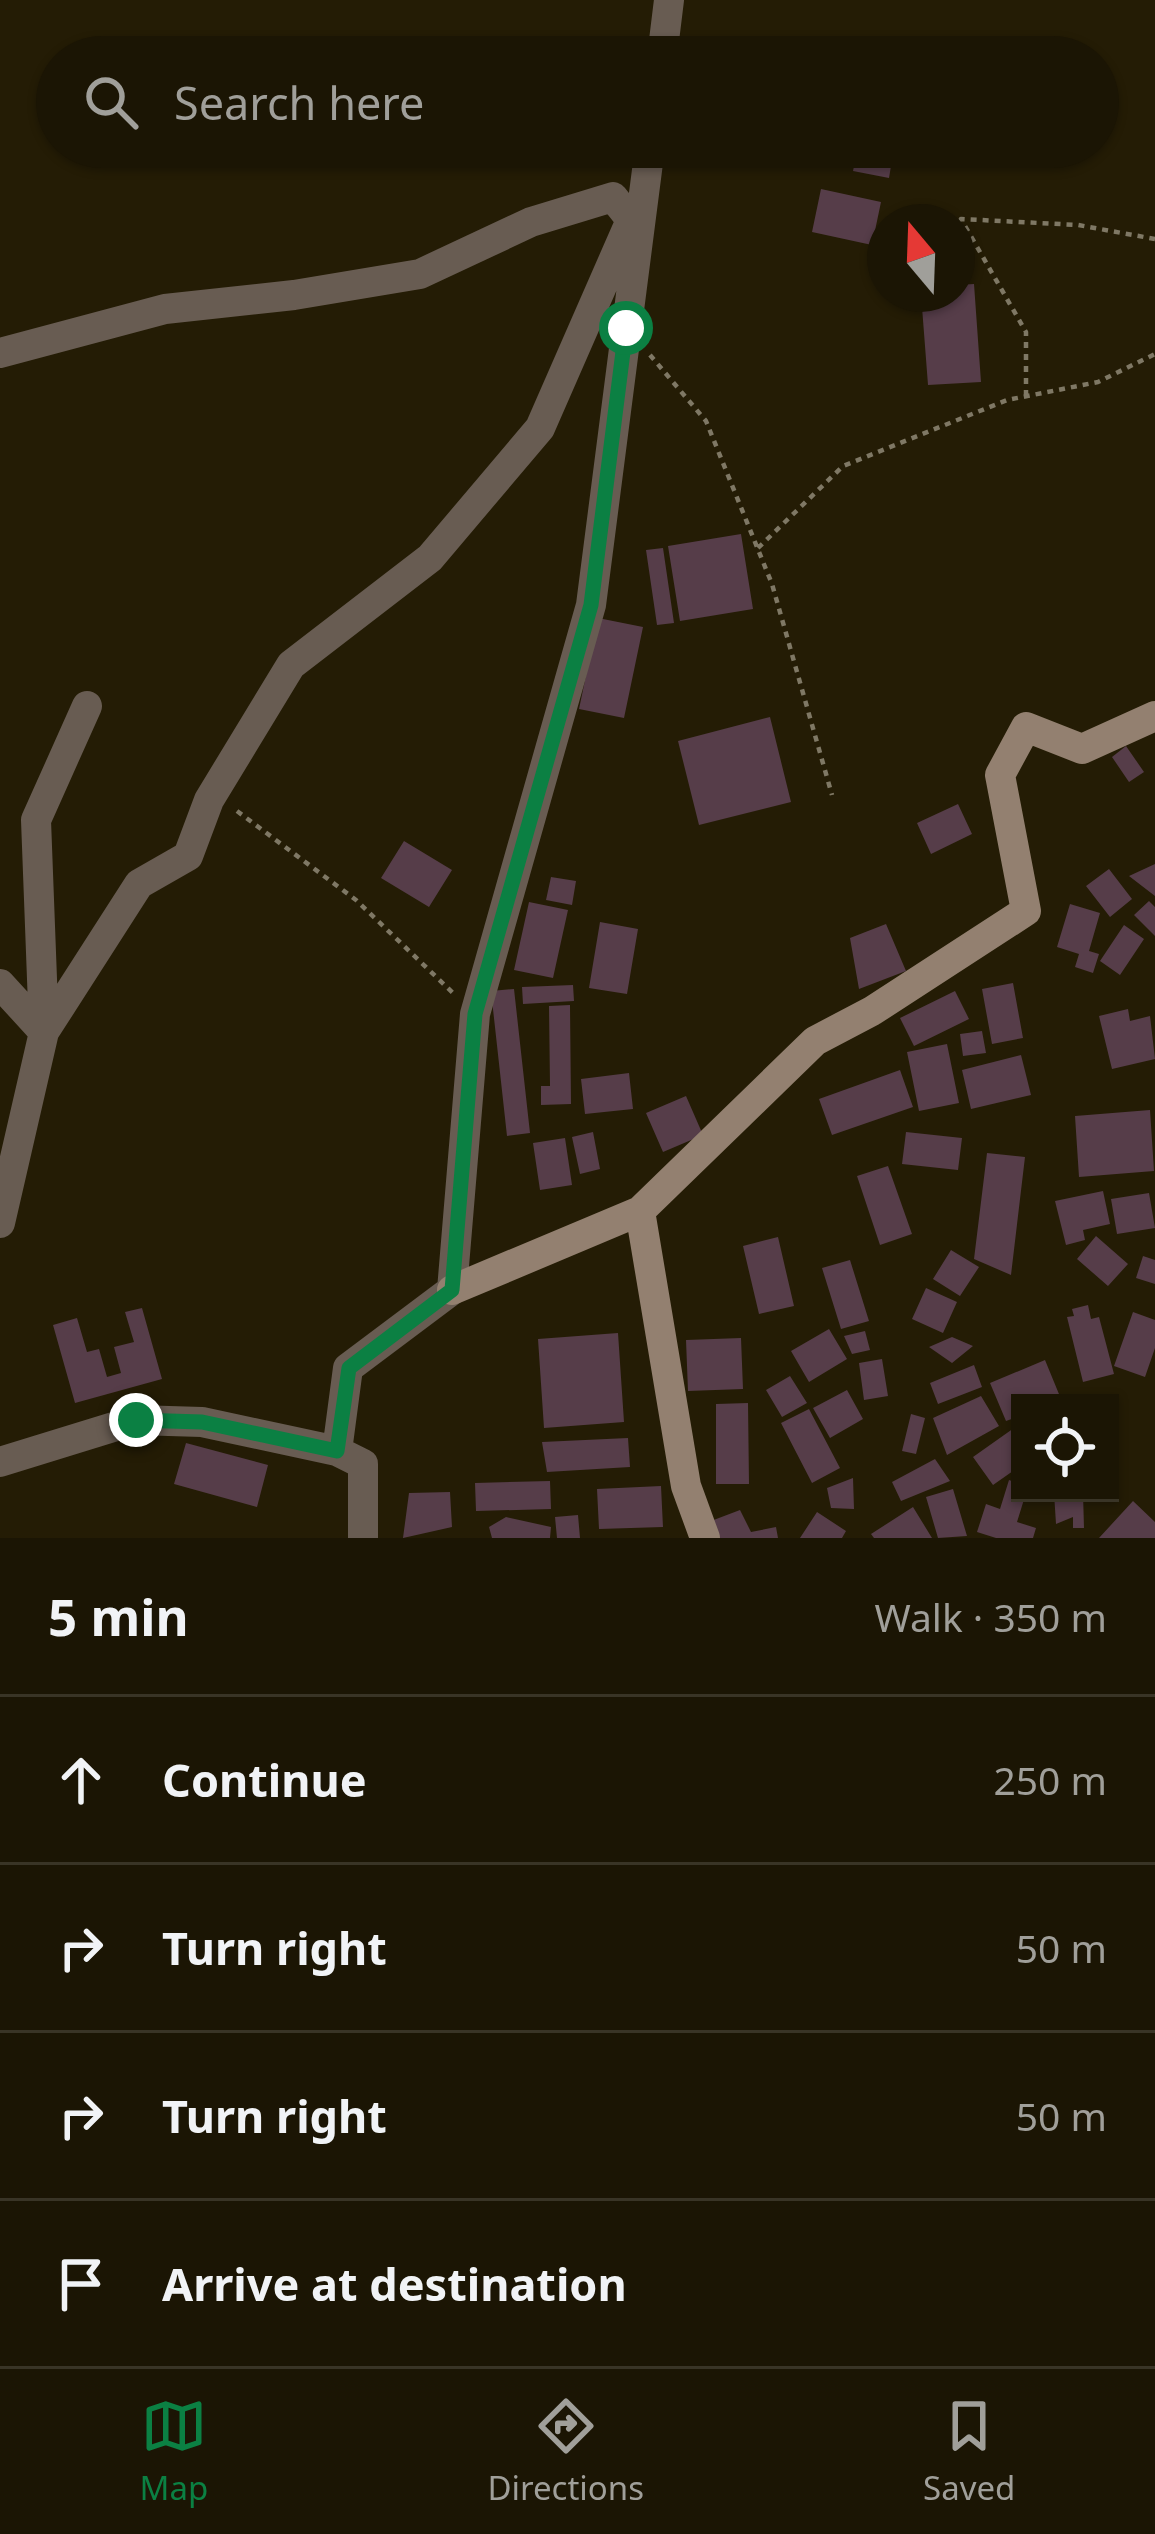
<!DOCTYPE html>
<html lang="en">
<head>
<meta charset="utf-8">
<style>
  body { margin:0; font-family:"Noto Sans",sans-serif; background:#282213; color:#f1f3f6 }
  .controls { position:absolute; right:36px; bottom:36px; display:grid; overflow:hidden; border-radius:0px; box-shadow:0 3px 9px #0004 }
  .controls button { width:108px; height:108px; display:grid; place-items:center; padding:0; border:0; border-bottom:3px solid #393426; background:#1b1504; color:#f1f3f6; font:60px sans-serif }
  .compass { position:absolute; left:867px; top:204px; width:108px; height:108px; border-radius:50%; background:#1b1504; box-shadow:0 3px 9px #0004; rotate:341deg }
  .stop { position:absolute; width:36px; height:36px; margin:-27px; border:9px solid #0b8043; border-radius:50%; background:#fff }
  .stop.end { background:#0b8043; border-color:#fff; box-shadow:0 3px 12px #0008 }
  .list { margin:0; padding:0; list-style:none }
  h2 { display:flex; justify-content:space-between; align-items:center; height:156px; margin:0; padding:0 48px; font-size:51px }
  h2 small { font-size:39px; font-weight:400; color:#a09f9a }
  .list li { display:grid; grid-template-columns:78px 1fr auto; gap:36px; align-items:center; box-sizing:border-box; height:168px; padding:0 48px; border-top:3px solid #393426 }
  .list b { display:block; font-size:45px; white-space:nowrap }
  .list em { font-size:39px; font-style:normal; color:#a09f9a }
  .icon { flex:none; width:66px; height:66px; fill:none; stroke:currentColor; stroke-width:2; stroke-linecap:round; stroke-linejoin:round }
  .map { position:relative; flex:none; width:1155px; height:1538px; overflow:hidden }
  .search { position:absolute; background:#1b1504; box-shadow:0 3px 9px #0004; left:36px; right:36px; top:36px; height:132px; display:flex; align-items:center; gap:30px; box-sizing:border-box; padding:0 42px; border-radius:66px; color:#a09f9a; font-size:45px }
  .sheet { height:828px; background:#1b1504 }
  nav { display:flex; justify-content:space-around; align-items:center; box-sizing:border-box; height:168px; border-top:3px solid #393426; background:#1b1504; font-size:33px; color:#a09f9a }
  nav a { display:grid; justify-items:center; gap:6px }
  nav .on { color:#0b8043 }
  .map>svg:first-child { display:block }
  .building { fill:#563d49 }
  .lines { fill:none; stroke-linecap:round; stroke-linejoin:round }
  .path { stroke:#7f7865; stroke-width:4.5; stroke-dasharray:6 6; stroke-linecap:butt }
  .street { stroke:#685c52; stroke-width:30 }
  .secondary { stroke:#938070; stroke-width:30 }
  .route { stroke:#0b8043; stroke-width:15 }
</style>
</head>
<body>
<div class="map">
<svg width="1155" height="1538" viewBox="0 0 1155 1538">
  <rect width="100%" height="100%" fill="#241c05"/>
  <path class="building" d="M858 147 893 154 889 178 853 171Z
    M821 189 881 202 872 245 812 232Z
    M974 284 981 382 928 385 921 294H957V285Z
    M741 534 753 609 680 621 668 546Z
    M663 548 674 623 657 625 646 550Z
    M598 618 643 627 624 718 579 709Z
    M770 717 791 802 699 825 678 741Z
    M1126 746 1144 772 1129 782 1112 757Z
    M958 804 972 834 931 854 917 823Z
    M404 841 452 870 429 907 381 878Z
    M1155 864V896L1129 876Z
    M1109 869 1132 899 1110 917 1086 886Z
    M551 877 576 881 572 905 546 900Z
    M1149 901 1155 907V936L1134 915Z
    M529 902 568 910 553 978 514 970Z
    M1070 904 1100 913 1089 951 1099 954 1093 973 1075 967 1079 954 1057 947Z
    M600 922 638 929 627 994 589 988Z
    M886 924 906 971 859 989 850 938Z
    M1124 925 1144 939 1120 975 1100 961Z
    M1013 983 1023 1038 992 1044 982 989Z
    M573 985 574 1001 523 1004 522 987Z
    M514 989 530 1133 507 1136 491 991Z
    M955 991 969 1019 914 1046 900 1018Z
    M570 1005 571 1104 541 1105V1086H550L549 1006Z
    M1128 1009 1130 1021 1150 1016 1155 1059 1112 1069 1099 1016Z
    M982 1031 986 1053 963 1056 960 1034Z
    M947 1044 959 1103 919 1111 907 1052Z
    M1021 1055 1031 1095 971 1109 962 1070Z
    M900 1070 913 1107 832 1135 819 1099Z
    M629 1073 633 1109 585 1114 581 1079Z
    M686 1096 703 1135 663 1152 646 1113Z
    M1150 1110 1154 1171 1079 1177 1075 1116Z
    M593 1132 600 1169 580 1174 572 1137Z
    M906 1132 962 1138 958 1170 902 1164Z
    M565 1138 572 1185 540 1190 533 1143Z
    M987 1153 1025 1157 1011 1275 974 1259Z
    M888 1166 912 1234 880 1245 857 1176Z
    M1103 1191 1110 1224 1083 1230 1085 1240 1066 1245 1055 1201Z
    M1149 1193 1155 1228 1117 1234 1111 1199Z
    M1096 1236 1128 1264 1108 1286 1077 1259Z
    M778 1237 794 1306 759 1314 743 1246Z
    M951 1250 979 1267 960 1296 933 1279Z
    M1143 1256 1155 1260V1284L1136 1278Z
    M850 1260 869 1321 841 1329 822 1268Z
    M926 1288 957 1302 943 1333 912 1319Z
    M1088 1305 1091 1319 1099 1317 1114 1374 1083 1382 1067 1317 1074 1316 1072 1309Z
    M142 1308 162 1379 75 1403 53 1325 77 1318 87 1352 99 1349 107 1377 121 1373 114 1347 134 1342 125 1312Z
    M1133 1312 1155 1320V1348L1145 1377 1114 1366Z
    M829 1329 847 1359 809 1382 791 1351Z
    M865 1331 870 1350 852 1354 844 1336Z
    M618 1333 624 1422 544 1428 538 1339Z
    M952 1337 973 1346 952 1363 929 1347Z
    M741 1338 743 1389 688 1391 686 1340Z
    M882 1359 888 1396 864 1400 859 1363Z
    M1045 1360 1061 1399 1020 1403V1416L1006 1421 990 1383Z
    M974 1365 982 1387 938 1404 930 1383Z
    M790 1376 807 1403 782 1417 766 1390Z
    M847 1390 863 1419 830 1438 813 1408Z
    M981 1396 999 1426 947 1455 933 1418Z
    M748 1403 749 1484H716V1404Z
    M809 1409 840 1468 812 1483 781 1423Z
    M911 1414 925 1418 916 1454 902 1451Z
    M1014 1428 1020 1436V1466L993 1485 973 1457Z
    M628 1438 630 1467 547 1472 542 1442Z
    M186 1443 268 1465 257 1507 174 1484Z
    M935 1459 950 1481 901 1501 892 1482Z
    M853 1478 854 1509 831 1508 827 1488Z
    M1009 1480 1020 1484V1493H1026L1017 1522 1036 1528 1033 1538H996L977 1532 986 1504 1000 1509Z
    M550 1481 551 1509 476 1511 475 1483Z
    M661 1486 663 1527 599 1529 597 1489Z
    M953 1489 967 1536 938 1538 926 1497Z
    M450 1492 452 1527 403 1538 409 1493Z
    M1054 1493H1083L1084 1528H1073V1517L1056 1524Z
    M1133 1501 1155 1522V1538H1099Z
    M913 1507 932 1538H874L871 1534Z
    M740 1510 751 1532 776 1527 778 1538H720L711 1521Z
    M817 1512 846 1531 842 1538H800Z
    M578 1515 580 1538H557L555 1517Z
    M506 1517 551 1527 550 1538H492L489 1527Z"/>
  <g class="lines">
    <path class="path" d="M650 355 706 421 772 584 832 795
      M1026 396V332L961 219 1078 225 1155 239
      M758 548 843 466 1007 400 1098 382 1155 354
      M237 811 356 900 453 993"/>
    <path class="street" d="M662 57 669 0
      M0 353 165 309 294 295 420 274 531 222 613 197 639 230
      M0 984 44 1032
      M44 1032 36 820 87 706
      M0 1223 44 1032 139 884 188 856 209 800 291 665 430 558 540 428 631 220
      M0 1462 136 1420 202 1422 337 1451
      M363 1538V1464L337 1451 348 1368 452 1290 475 1014 591 605 650 147"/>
    <path class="secondary" d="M640 1211 686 1486 705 1538
      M452 1290 640 1211 815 1041 872 1011 1026 911 1000 775 1026 727 1082 749 1155 716"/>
  </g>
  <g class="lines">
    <path class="route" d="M136 1420 202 1422 337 1451 349 1368 452 1290 475 1014 591 605 626 328"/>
  </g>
</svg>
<div class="controls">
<button><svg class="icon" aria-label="locate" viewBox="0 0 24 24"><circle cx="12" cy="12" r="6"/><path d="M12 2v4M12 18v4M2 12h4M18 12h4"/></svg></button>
</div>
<svg class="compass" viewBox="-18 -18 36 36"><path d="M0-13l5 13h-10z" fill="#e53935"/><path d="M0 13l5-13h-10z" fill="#a09f9a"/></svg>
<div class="stop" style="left:626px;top:328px"></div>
<div class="stop end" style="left:136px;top:1420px"></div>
<div class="search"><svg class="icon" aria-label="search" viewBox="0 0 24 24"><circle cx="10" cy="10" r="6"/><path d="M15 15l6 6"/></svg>Search here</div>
</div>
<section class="sheet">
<h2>5 min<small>Walk · 350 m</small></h2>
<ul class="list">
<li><svg class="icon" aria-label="ahead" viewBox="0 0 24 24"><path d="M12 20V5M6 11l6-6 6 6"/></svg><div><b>Continue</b></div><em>250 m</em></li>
<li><svg class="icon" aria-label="right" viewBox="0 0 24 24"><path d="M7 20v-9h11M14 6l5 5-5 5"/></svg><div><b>Turn right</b></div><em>50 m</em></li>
<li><svg class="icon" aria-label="right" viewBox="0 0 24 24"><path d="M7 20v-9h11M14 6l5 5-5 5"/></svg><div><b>Turn right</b></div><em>50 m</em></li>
<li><svg class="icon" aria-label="arrive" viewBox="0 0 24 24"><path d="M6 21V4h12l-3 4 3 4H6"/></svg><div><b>Arrive at destination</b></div></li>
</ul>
</section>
<nav>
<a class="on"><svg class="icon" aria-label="map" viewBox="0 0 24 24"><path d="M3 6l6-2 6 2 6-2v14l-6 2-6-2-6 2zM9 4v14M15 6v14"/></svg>Map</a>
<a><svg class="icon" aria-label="directions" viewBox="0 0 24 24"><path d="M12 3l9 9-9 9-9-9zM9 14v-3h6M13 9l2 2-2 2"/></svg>Directions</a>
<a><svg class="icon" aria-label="saved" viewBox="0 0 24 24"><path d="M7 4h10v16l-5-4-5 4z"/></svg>Saved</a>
</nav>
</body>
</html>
